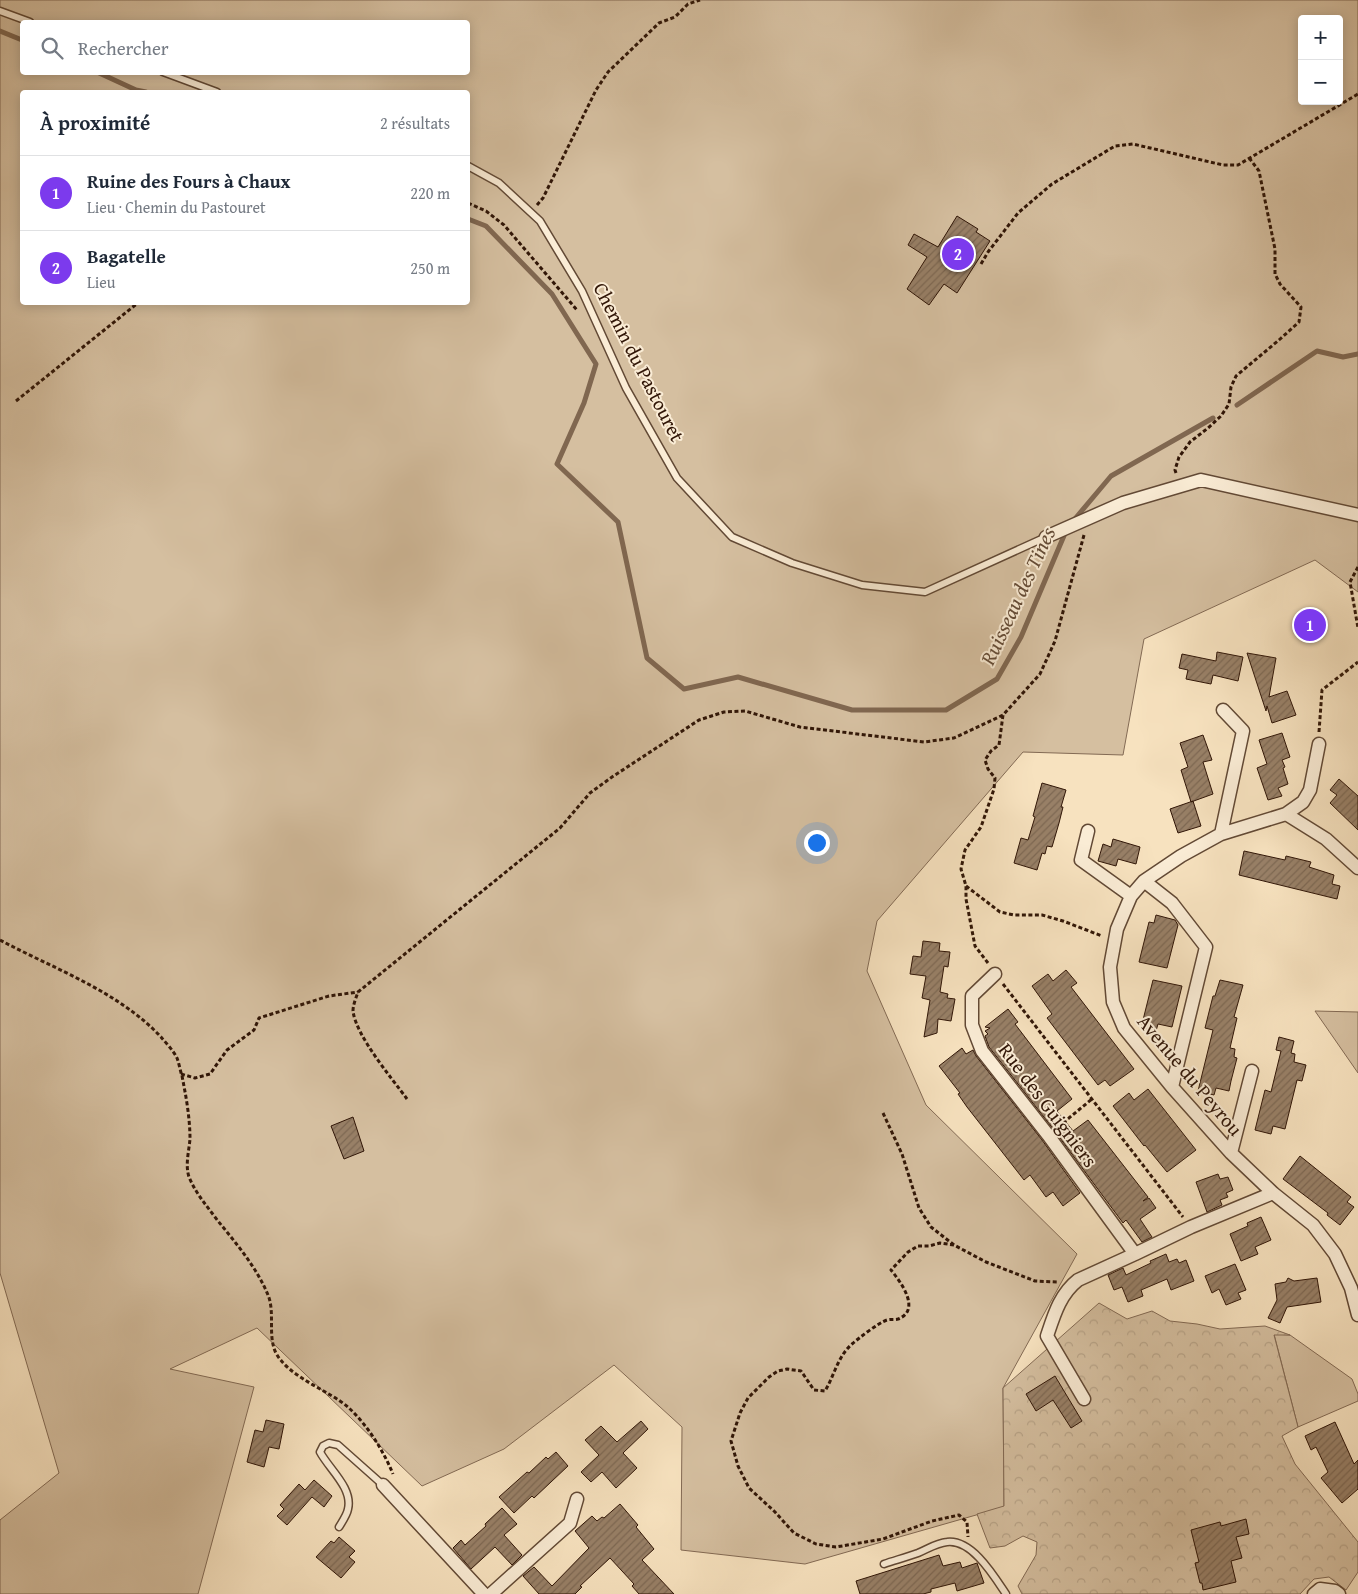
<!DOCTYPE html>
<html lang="fr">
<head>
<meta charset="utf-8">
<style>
  body { margin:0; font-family:"Gentium Book Plus",serif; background:#f2f2f3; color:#1f2937 }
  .controls { position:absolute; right:15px; top:15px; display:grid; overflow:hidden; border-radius:5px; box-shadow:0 2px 12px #0003 }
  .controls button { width:45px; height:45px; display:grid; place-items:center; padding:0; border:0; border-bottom:1px solid #e0e1e3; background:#fff; color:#1f2937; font:25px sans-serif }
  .you { position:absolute; left:816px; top:842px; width:18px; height:18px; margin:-12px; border:4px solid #fff; border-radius:50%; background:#1a73e8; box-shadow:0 0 0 8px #1a73e833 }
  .badge { display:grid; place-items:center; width:32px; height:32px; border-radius:50%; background:#7c3aed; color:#fff; font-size:16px; font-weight:700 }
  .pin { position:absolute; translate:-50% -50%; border:2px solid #fff; box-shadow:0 1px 5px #0006 }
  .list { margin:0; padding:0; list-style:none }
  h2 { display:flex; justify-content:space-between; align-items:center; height:65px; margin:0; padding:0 20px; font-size:21px }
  h2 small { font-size:16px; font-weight:400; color:#747a83 }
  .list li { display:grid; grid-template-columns:32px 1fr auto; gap:15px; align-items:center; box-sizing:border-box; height:75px; padding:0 20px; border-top:1px solid #e0e1e3 }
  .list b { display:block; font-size:19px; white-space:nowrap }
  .list p { margin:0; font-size:16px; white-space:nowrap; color:#747a83 }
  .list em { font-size:16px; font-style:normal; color:#747a83 }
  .icon { flex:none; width:28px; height:28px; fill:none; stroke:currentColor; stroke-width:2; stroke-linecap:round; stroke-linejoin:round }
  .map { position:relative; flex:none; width:1358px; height:1594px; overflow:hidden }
  .search { position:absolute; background:#fff; box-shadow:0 2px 12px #0003; left:20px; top:20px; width:450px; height:55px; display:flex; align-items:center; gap:12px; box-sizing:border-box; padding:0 18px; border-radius:5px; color:#747a83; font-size:19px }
  .panel { position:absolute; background:#fff; box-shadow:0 2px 12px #0003; left:20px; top:90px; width:450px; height:215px; border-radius:5px }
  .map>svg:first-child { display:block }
  .green { fill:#d5bfa0; stroke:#836a54; fill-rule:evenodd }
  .forest { fill:url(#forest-crowns); stroke:#836a54 }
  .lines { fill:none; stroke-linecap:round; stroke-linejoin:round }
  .stream { stroke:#806750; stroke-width:5 }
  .building { fill:url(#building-hatch); stroke:#311607 }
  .service-casing { stroke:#624935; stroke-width:9 }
  .minor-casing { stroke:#624935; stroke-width:15 }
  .path { stroke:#311607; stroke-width:3; stroke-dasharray:4 2.5; stroke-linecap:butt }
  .service { stroke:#faecd5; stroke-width:6 }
  .minor { stroke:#faecd5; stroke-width:12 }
  .labels { text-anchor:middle; stroke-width:4; stroke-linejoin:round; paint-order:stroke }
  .street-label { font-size:20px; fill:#311607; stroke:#faecd5 }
  .water-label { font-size:21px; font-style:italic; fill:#654c37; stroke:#faecd5 }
</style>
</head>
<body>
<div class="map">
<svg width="1358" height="1594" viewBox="0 0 1358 1594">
  <defs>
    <pattern id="forest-crowns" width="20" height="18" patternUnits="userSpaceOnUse" patternTransform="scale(1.25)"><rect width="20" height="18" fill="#d5bfa0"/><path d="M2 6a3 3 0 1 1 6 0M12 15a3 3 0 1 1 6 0" fill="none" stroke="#b7a388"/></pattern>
    <pattern id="building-hatch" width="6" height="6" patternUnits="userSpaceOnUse" patternTransform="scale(1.25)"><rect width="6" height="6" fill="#988067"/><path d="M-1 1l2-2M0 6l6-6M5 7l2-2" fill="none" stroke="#7d6853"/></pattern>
  </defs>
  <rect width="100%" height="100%" fill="#f7e2bf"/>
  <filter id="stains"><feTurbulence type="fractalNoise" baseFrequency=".004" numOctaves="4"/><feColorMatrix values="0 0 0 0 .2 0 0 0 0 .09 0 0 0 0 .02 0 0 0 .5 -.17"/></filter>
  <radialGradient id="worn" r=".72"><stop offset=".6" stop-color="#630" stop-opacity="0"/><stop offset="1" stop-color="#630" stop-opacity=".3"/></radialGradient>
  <path class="green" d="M0 0H1358V592L1315 560 1144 639 1123 755 1023 752 877 921 867 971 926 1105 1077 1254 1003 1388 1004 1507 805 1564 681 1550 682 1427 614 1365 504 1449 422 1486 257 1328 170 1369 254 1387 198 1594H0V1520L59 1473 0 1273ZM1302 19H1339V101H1302ZM22 22H468V72H22ZM22 92H468V302H22Z
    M1315 1011 1358 1012V1073Z
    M1274 1334 1290 1335 1352 1379 1358 1394V1401L1298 1427Z"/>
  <path class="forest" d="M1099 1303 1127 1319 1152 1311 1170 1321 1197 1324 1220 1329 1265 1326 1290 1335H1274L1298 1427 1282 1436 1295 1464 1358 1542V1572L1346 1590 1329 1577 1314 1579 1300 1594H1022L1018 1586 1036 1555 1037 1542 1023 1536 1005 1546 990 1548 977 1514 1004 1506 1003 1388Z"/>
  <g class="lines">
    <path class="stream" d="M0 31 22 40
      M97 72 136 90 146 92
      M468 219 486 226 552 294 596 364 584 403 557 464 618 522 647 658 684 689 738 677 852 710H946L997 679 1021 637 1066 531
      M1237 405 1317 351 1343 357 1358 354
      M1074 520 1111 476 1213 418"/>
  </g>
  <path class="building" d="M957 216 978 229 976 232 990 241 957 293 944 284 929 305 907 289 927 257 908 245 914 234 938 247Z
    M1217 652 1243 657 1238 681 1213 675 1211 684 1186 679 1188 670 1179 668 1182 654 1216 661Z
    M1247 653 1276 658 1269 697 1287 691 1296 715 1272 723 1267 706 1266 711Z
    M1282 733 1290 757 1282 760 1285 767 1283 768 1288 784 1278 788 1282 796 1268 800 1257 768 1267 764 1259 740Z
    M1203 735 1212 760 1203 762 1213 794 1191 802 1181 770 1188 767 1180 743Z
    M1339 779 1358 796V830L1330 803 1337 795 1330 790Z
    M1042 783 1066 790 1061 807H1063L1059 823 1052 847 1047 846 1045 854 1042 853 1037 870 1014 863 1021 838 1028 840 1035 817 1033 816Z
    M1193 801 1201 826 1178 833 1170 809Z
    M1113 839 1140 847 1136 864 1118 859 1116 866 1098 861 1103 844 1111 847Z
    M1244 851 1285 860 1286 856 1311 862 1309 867 1334 875 1332 884 1340 886 1337 899 1239 875Z
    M1156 915 1175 920 1178 925 1167 968 1139 962 1149 922 1154 923Z
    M923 941 940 943 939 951 950 952 948 967 944 966 940 992 948 994 947 998 955 999 951 1021 938 1019 937 1033 924 1037 930 1000 922 998 926 976 910 974 913 956 921 957Z
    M1066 970 1077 983 1071 987 1134 1069 1110 1086 1105 1080 1098 1085 1047 1018 1052 1014 1032 986 1048 974 1053 981Z
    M1153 980 1182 986 1172 1027 1158 1024 1156 1031 1141 1028Z
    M1220 980 1243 985 1234 1017 1237 1018 1230 1048 1235 1049 1234 1057 1237 1058 1231 1081 1229 1091 1216 1088 1214 1095 1198 1091 1213 1030 1205 1028 1213 996H1215Z
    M1008 1009 1018 1022 1015 1024 1072 1099 1057 1111 1073 1131 1088 1120 1148 1197 1143 1201 1149 1198 1156 1208 1140 1219 1152 1237 1142 1242 1126 1220 1123 1223 1054 1130 989 1047 985 1036 988 1034 985 1031 990 1028 985 1027Z
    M1279 1037 1294 1041 1291 1053 1295 1054 1294 1062 1306 1065 1302 1081 1297 1080 1285 1129 1273 1126 1271 1134 1255 1130 1265 1090 1271 1092 1281 1051 1276 1050Z
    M962 1048 966 1054 973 1050 976 1056 1042 1140 1080 1193 1063 1206 1053 1192 1046 1197 1030 1175 1024 1180 967 1107 958 1094 960 1093 939 1066Z
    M1148 1089 1196 1150 1167 1172 1145 1145 1144 1146 1113 1106 1129 1093 1134 1100Z
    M353 1117 364 1151 344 1159 331 1126Z
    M1300 1156 1351 1197 1347 1202 1354 1207 1340 1225 1327 1215 1328 1213 1283 1179Z
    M1218 1174 1220 1179 1228 1177 1233 1190 1226 1193 1228 1197 1220 1200 1222 1205 1207 1212 1196 1182Z
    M1261 1217 1271 1240 1255 1247 1258 1254 1241 1261 1230 1234 1248 1226 1247 1223Z
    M1166 1254 1169 1262 1177 1259 1179 1263 1186 1260 1194 1281 1171 1290 1167 1279 1141 1290 1143 1296 1128 1302 1122 1287 1114 1290 1108 1275 1123 1268 1126 1275 1151 1263 1150 1261Z
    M1235 1264 1246 1290 1238 1293 1241 1299 1226 1305 1219 1289 1212 1293 1205 1276Z
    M1288 1278 1294 1281 1317 1278 1321 1302 1287 1307 1280 1323 1268 1318 1277 1300 1275 1284 1286 1282Z
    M1055 1376 1082 1421 1071 1428 1053 1400 1036 1411 1026 1394Z
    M266 1420 284 1424 279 1449 269 1447 264 1467 247 1462 255 1430 263 1432Z
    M641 1421 648 1429 623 1453 637 1468 616 1488 602 1472 591 1482 581 1472 599 1455 585 1440 601 1426 617 1442Z
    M1335 1422 1354 1464 1358 1460V1489L1342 1503 1321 1478 1328 1472 1316 1447 1311 1450 1305 1436Z
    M556 1452 568 1466 534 1498 532 1496 514 1513 499 1497 527 1472 529 1473 546 1457 548 1459Z
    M314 1480 332 1496 324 1507 312 1497 287 1525 277 1516 284 1509 280 1505 299 1484 305 1490Z
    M620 1504 638 1525 636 1527 654 1549 642 1560 674 1594H639L632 1586 634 1584 610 1558 580 1586 582 1587 575 1594H539L523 1576 534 1567 552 1586 589 1548 575 1531 592 1516 597 1521 602 1517 604 1518Z
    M502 1508 517 1524 504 1535 522 1555 512 1565 495 1547 471 1569 453 1548 461 1540 465 1545 486 1526 485 1524Z
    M1246 1519 1249 1534 1236 1537 1242 1558 1231 1561 1236 1582 1203 1590 1202 1583H1200L1195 1563 1199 1562 1191 1530 1220 1522 1221 1526Z
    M339 1537 355 1551 349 1557 355 1562 341 1578 316 1557 331 1541 334 1543Z
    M939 1555 943 1566 960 1562 962 1568 977 1563 984 1583 957 1591 955 1583 931 1589V1592L923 1594H860L856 1581Z"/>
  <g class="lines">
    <defs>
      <path id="service" d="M0 11 30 22
        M163 72 217 92
        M468 166 499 183 540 221 582 291 626 388 677 478 732 537 792 563 862 585 925 592 1046 537
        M339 1527C342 1522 347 1515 348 1509 353 1488 329 1469 320 1452L323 1446 329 1443 338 1445 383 1485
        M884 1564C896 1560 907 1557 918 1553 928 1549 936 1543 947 1542 972 1539 994 1576 1006 1594"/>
      <path id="minor" d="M1046 537 1123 503 1201 480 1358 515
        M1319 744 1310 790 1303 802 1286 814 1221 834 1181 856 1144 881 1131 896 1117 929 1110 967 1113 1002 1124 1028 1172 1087 1231 1153 1273 1193 1313 1225 1335 1254 1351 1288 1358 1315
        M1286 814 1326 839 1358 868
        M1088 831 1081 860 1131 896
        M1221 834 1243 731 1223 710
        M1144 881 1172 903 1206 947 1172 1087
        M995 974 972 996V1025L982 1051 1048 1135 1135 1254 1191 1227 1273 1193
        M1231 1153 1252 1071
        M1084 1399 1047 1336C1054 1315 1060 1294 1078 1280L1135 1254
        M383 1485 484 1594
        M491 1594 570 1523 577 1499
        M1314 1594 1320 1589 1335 1591 1339 1594"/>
    </defs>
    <use href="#service" class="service-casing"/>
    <use href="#minor" class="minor-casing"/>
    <path class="path" d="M468 203 486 211 504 225 577 310
      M537 205 543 198 596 90 608 72 659 23 675 17 688 4 700 0
      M981 264 988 252 1018 213 1052 184 1115 146 1133 144 1223 165H1238L1358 94
      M16 401 139 302
      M1176 473 1175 470 1179 457 1190 442 1208 428 1221 416 1229 404 1231 387 1236 376 1279 340 1299 322 1301 307 1280 284 1275 274V249L1259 171 1250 159
      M1358 567 1350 582 1358 628
      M1319 732 1322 690 1358 662
      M966 886 1000 912 1014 915H1042L1063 921 1102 936
      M0 940C54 969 118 991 161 1037 166 1043 173 1050 177 1058 179 1063 180 1070 182 1076 186 1096 190 1118 190 1139 189 1151 185 1165 189 1177 196 1194 207 1206 218 1221 236 1243 257 1268 268 1295 275 1312 268 1334 275 1351 287 1377 329 1390 349 1408 368 1426 383 1450 393 1474
      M988 963 975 946 966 899V886L961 869 965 850 981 827 994 789 995 778 988 769 985 760 991 751 999 745 1003 715
      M1003 984 1183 1217
      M181 1074 195 1078 210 1074 227 1050 254 1030 259 1018 329 996 358 992
      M407 1099C391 1077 356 1036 353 1011 353 1005 356 998 358 992L560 828 590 793 612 777 699 720 724 712 745 711 800 727 924 742 954 738 1003 715 1040 674 1055 641 1084 535
      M883 1113 902 1154 919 1208 931 1227 954 1245 986 1262 1035 1281 1058 1282
      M1058 1127 1092 1099
      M954 1245 940 1243 929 1246H918L908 1252 891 1270C900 1281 922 1310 898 1319 895 1320 891 1319 887 1320 878 1323 859 1338 852 1344 838 1356 834 1376 825 1391L814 1390 801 1371 787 1369 778 1371 769 1377 748 1398 740 1413 731 1441 738 1466 749 1488 775 1512 794 1533 816 1544 836 1547 883 1539 932 1521 959 1515 967 1522 968 1537"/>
    <use href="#service" class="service"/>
    <use href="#minor" class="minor"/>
  </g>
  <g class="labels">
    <g class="street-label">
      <text transform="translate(639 362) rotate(63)" y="7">Chemin du Pastouret</text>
      <text transform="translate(1190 1075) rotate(50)" y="7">Avenue du Peyrou</text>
      <text transform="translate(1048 1105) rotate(53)" y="7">Rue des Guigniers</text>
    </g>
    <g class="water-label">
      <text transform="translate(1018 596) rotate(-65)" y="7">Ruisseau des Tines</text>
    </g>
  </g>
  <rect width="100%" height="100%" filter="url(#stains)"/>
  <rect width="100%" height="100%" fill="url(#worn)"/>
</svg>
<div class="controls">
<button>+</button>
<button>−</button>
</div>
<div class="you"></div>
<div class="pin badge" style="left:1310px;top:625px">1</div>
<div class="pin badge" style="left:958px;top:254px">2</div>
<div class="search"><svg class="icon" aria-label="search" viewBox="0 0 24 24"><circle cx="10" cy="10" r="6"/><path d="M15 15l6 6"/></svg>Rechercher</div>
<section class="panel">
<h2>À proximité<small>2 résultats</small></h2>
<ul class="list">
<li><span class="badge">1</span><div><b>Ruine des Fours à Chaux</b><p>Lieu · Chemin du Pastouret</p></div><em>220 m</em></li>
<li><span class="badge">2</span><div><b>Bagatelle</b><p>Lieu</p></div><em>250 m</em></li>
</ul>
</section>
</div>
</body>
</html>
